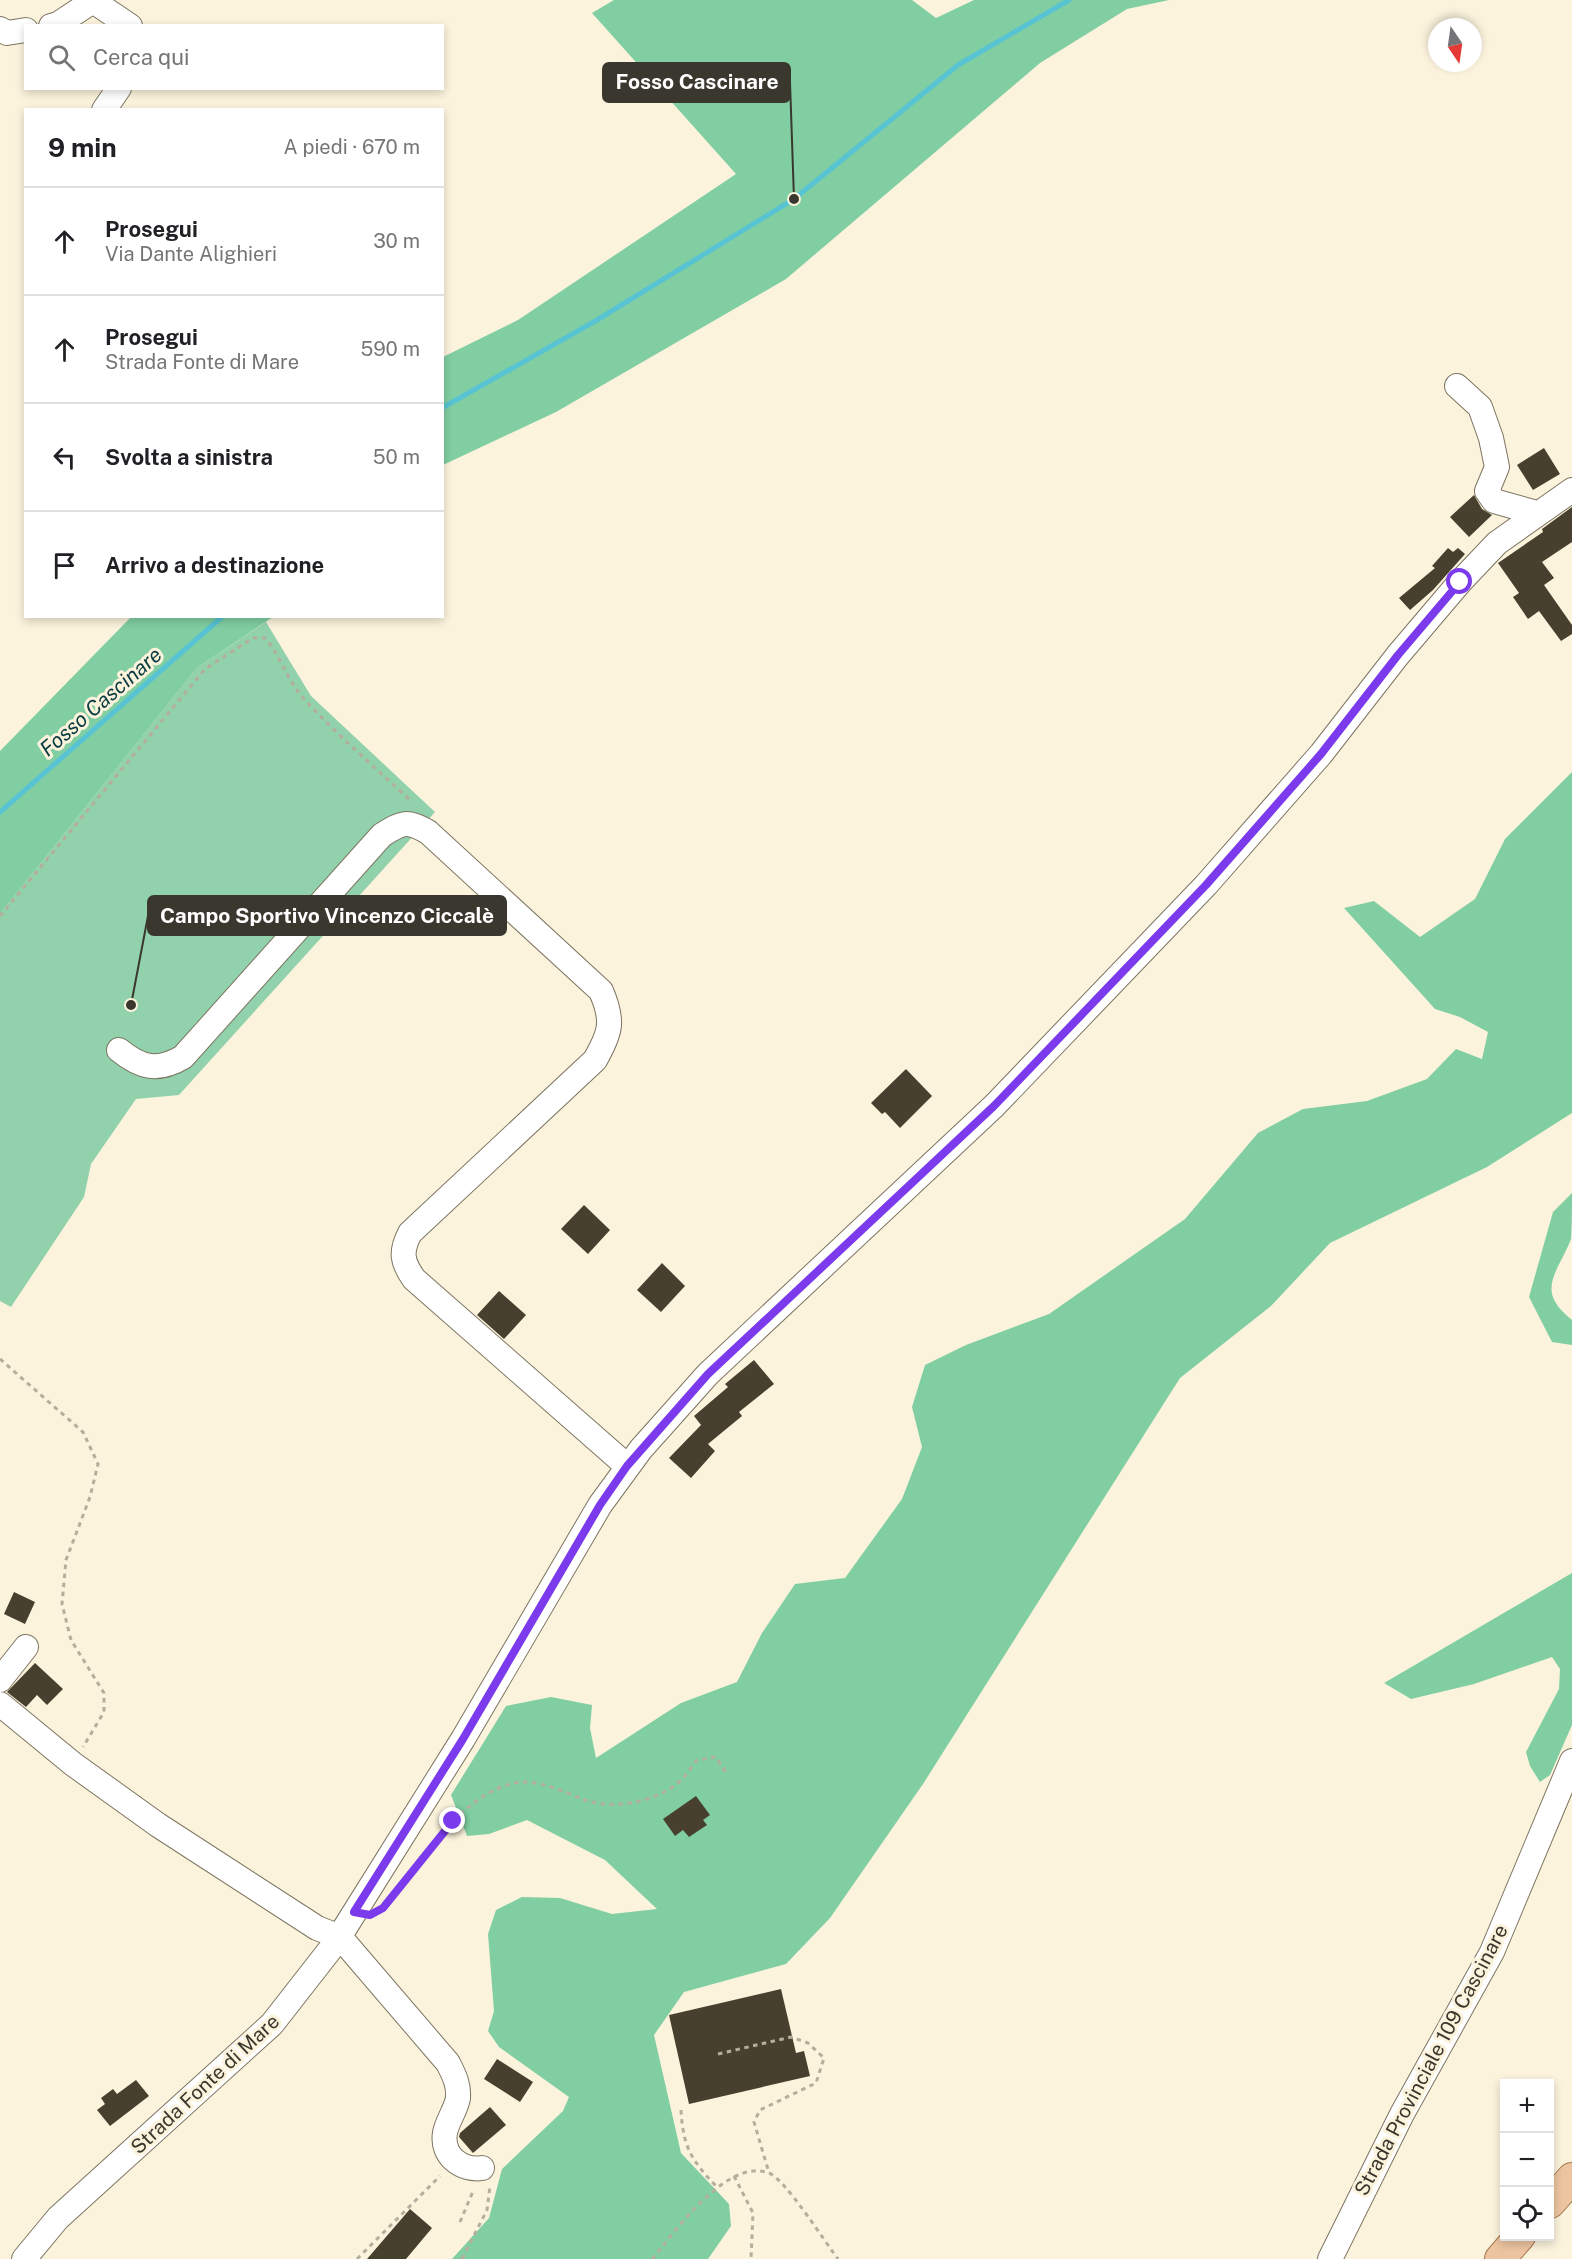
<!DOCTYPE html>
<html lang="it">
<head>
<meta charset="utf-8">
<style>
  body { margin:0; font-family:"Public Sans",sans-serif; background:#f2f2f2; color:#202124 }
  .controls { position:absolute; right:18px; bottom:18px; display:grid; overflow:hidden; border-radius:0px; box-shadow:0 3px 9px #0003 }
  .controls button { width:54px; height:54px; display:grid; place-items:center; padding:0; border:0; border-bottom:2px solid #e0e0e0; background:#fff; color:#202124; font:30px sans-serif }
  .compass { position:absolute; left:1428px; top:18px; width:54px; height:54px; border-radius:50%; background:#fff; box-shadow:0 3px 9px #0003; rotate:167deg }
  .stop { position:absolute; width:18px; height:18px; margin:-14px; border:4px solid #7c3aed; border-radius:50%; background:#fff }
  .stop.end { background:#7c3aed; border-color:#fff; box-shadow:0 2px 6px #0008 }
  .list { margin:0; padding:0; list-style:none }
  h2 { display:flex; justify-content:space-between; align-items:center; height:78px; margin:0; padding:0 24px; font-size:26px }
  h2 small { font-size:20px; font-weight:400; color:#757577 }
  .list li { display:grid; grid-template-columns:39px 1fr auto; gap:18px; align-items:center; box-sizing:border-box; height:108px; padding:0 24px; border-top:2px solid #e0e0e0 }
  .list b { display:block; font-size:22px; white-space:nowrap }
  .list p { margin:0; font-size:20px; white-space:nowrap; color:#757577 }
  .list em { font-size:20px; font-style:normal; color:#757577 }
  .icon { flex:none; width:33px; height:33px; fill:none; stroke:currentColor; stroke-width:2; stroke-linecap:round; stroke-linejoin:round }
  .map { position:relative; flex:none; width:1572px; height:2259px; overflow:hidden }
  .search { position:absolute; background:#fff; box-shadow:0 3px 9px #0003; left:24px; top:24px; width:420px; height:66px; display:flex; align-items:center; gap:15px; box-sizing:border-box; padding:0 21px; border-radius:0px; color:#757577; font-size:22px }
  .panel { position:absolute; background:#fff; box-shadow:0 3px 9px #0003; left:24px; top:108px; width:420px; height:510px; border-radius:0px }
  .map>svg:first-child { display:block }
  .green { fill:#91d2ac }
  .forest { fill:#81cea2 }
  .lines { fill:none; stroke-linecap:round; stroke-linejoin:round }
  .stream { stroke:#58c3d2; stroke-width:5 }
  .building { fill:#48402e }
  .minor-casing { stroke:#7d7561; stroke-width:26 }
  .major-casing { stroke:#a6794e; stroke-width:32 }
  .path { stroke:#b4ae9c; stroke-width:3; stroke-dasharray:4.5 4.5; stroke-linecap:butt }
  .minor { stroke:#fff; stroke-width:24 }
  .major { stroke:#ecc4a0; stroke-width:30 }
  .route { stroke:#7c3aed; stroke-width:8 }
  .labels { text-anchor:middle; stroke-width:6; stroke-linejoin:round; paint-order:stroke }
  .street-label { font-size:20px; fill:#3a372e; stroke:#fbf3dc }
  .water-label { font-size:21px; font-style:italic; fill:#083c42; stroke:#fbf3dc }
  .leader { fill:none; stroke:#3a372e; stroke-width:2 }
  .callout-dot { fill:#3a372e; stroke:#fbf3dc; stroke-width:2 }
  .callout { fill:#3a372e; stroke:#3a372e; stroke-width:2 }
  .callout-label { font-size:21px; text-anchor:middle; font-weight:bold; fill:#fff }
</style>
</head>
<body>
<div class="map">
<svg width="1572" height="2259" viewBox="0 0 1572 2259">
  <rect width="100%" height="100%" fill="#fbf3dc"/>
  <path class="green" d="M266 622 311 696 435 812 179 1095 136 1099 91 1164 84 1197 11 1307 0 1301V914L197 668Z"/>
  <path class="forest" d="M614 0H912L936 18 974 0H1169L1127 9 1040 63 786 279 556 412 443 465V357L518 320 736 174 592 13Z
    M132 616 273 617 197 668 0 914V751Z
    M1572 772V1113L1487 1167 1330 1243 1271 1306 1180 1378 923 1784 830 1918 786 1964 684 1992 654 2035 681 2153 729 2204 731 2226 708 2259H452L489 2218 502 2169 563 2111 569 2097 499 2047 488 2031 494 2011 488 1934 496 1910 522 1897 560 1898 612 1914 657 1909 605 1860 527 1820 489 1834 467 1836 451 1795 506 1706 551 1697 592 1705 590 1728 596 1758 681 1703 737 1682 762 1633 795 1584 845 1578 902 1499 922 1447 912 1407 925 1365 966 1345 1049 1314 1185 1219 1258 1133 1303 1109 1367 1101 1427 1079 1456 1049 1482 1059 1488 1032 1460 1017 1435 1009 1344 908 1374 901 1420 937 1475 899 1505 839Z
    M1572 1193C1572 1206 1572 1227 1571 1239 1558 1273 1534 1290 1572 1320V1345L1552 1342 1529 1297 1553 1212Z
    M1572 1573V1725L1550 1775 1540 1782 1530 1766 1526 1752 1559 1689 1560 1669 1552 1657 1474 1684 1411 1699 1384 1683Z"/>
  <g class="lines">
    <path class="stream" d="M442 408 597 320 794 199 958 65 1069 0
      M0 812 223 616"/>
  </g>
  <path class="building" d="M1544 448 1560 474 1533 490 1517 465Z
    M1474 495 1482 509 1492 515 1469 537 1450 517Z
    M1572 507V542L1542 562 1554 578 1544 585 1572 625V634L1561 641 1539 611 1528 619 1513 597 1519 593 1498 563 1543 532 1542 529Z
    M1448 548 1453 552 1458 548 1465 554 1433 590 1410 610 1399 598 1435 568 1432 566Z
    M906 1069 932 1096 900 1128 885 1112 882 1114 871 1103Z
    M584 1205 610 1230 588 1254 561 1229Z
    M662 1263 685 1286 661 1312 637 1290Z
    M499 1291 526 1315 504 1339 477 1315Z
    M754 1360 774 1384 739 1412 742 1416 708 1444 715 1451 691 1478 669 1458 701 1425 694 1416 728 1387 725 1384Z
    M14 1592 35 1602 25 1624 4 1614Z
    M35 1663 63 1689 47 1705 37 1695 26 1707 7 1692Z
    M696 1796 710 1815 703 1820 707 1825 689 1837 683 1830 675 1836 663 1819Z
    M781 1989 796 2053 804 2051 810 2076 689 2104 669 2015Z
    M497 2059 533 2082 520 2102 484 2079Z
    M136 2080 149 2096 110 2126 97 2110 105 2104 101 2098 113 2089 117 2094Z
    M490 2107 506 2125 473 2153 459 2137 460 2133Z
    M410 2209 432 2228 406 2259H367Z"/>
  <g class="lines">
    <defs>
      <path id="minor" d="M51 26 58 24 93 1 130 26
        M0 29 7 33 26 30
        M104 110 119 88
        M1457 386 1480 407 1491 438 1497 467 1487 491 1494 501 1537 513
        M119 1050C141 1068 158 1072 183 1057L382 835C403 822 406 820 428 832L601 991C614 1021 611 1032 595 1060L410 1233C400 1252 402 1262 414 1279L627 1466
        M0 1680 26 1647
        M0 1704 73 1764 158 1825 317 1928 340 1937 448 2063C454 2075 459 2084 458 2098 456 2110 447 2121 445 2133 441 2156 462 2171 482 2168
        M24 2259 58 2218 272 2024 336 1942 463 1739 600 1505 641 1449 708 1374 994 1106 1206 885 1321 754 1398 655 1460 582 1497 543 1572 490
        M1330 2259 1402 2114 1492 1952 1572 1761"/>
      <path id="major" d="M1550 2203 1572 2178
        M1500 2259 1520 2236"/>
    </defs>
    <use href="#minor" class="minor-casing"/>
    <use href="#major" class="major-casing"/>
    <path class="path" d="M0 916 205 669 253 638H265C282 658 287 681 305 700 338 736 377 769 412 802
      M0 1359 83 1432 98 1464 90 1497 66 1560 62 1604 71 1640 104 1693V1712L83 1747
      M391 1897C420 1858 464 1794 514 1783 536 1778 564 1792 585 1800 615 1810 660 1802 683 1778 688 1773 692 1766 697 1760L716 1757 727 1774
      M718 2054 791 2037 808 2043 824 2058 816 2083 760 2110 754 2122 769 2173
      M681 2110C683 2147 691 2160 717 2187
      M734 2176 753 2213 751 2259
      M460 2222 474 2189
      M357 2259 440 2176
      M462 2259 487 2210 490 2186
      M652 2259C675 2232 727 2157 769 2173 785 2179 825 2242 838 2259"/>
    <use href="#minor" class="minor"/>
    <use href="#major" class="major"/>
  </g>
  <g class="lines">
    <path class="route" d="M453 1821 383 1908 370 1915 354 1912 463 1739 600 1505 627 1466 708 1374 994 1106 1206 885 1321 754 1398 655 1460 582"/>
  </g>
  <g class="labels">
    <g class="street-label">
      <text transform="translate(1431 2060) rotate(-62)" y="7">Strada Provinciale 109 Cascinare</text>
      <text transform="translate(205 2084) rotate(-43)" y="7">Strada Fonte di Mare</text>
    </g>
    <g class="water-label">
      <text transform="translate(101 702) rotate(-41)" y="7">Fosso Cascinare</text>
    </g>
  </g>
  <path class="leader" d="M794 199L790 82M131 1005L148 916"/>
  <g class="callout-dot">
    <circle cx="794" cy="199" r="6"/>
    <circle cx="131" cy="1005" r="6"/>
  </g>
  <g class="callout">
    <rect x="603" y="63" width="187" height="39" rx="6"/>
    <rect x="148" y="896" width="358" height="39" rx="6"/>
  </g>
  <g class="callout-label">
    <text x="697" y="89">Fosso Cascinare</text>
    <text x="327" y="923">Campo Sportivo Vincenzo Ciccalè</text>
  </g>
</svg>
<div class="controls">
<button>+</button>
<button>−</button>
<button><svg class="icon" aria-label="locate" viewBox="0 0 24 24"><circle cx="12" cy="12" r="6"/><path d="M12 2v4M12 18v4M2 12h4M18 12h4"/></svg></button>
</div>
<svg class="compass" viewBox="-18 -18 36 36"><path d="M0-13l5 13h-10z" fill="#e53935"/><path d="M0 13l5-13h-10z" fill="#757577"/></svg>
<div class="stop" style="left:1460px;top:582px"></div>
<div class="stop end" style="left:453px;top:1821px"></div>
<div class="search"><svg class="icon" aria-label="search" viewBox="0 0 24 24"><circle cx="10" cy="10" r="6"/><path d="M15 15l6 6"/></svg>Cerca qui</div>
<section class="panel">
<h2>9 min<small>A piedi · 670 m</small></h2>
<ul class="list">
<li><svg class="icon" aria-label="ahead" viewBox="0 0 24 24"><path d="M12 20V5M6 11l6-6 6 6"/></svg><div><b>Prosegui</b><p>Via Dante Alighieri</p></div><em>30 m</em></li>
<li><svg class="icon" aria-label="ahead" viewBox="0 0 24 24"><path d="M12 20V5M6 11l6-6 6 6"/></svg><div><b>Prosegui</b><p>Strada Fonte di Mare</p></div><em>590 m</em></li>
<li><svg class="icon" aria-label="left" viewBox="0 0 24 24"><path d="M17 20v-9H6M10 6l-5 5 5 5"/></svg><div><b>Svolta a sinistra</b></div><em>50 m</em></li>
<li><svg class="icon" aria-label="arrive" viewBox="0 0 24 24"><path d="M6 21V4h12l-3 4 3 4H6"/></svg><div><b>Arrivo a destinazione</b></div></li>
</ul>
</section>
</div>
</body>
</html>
